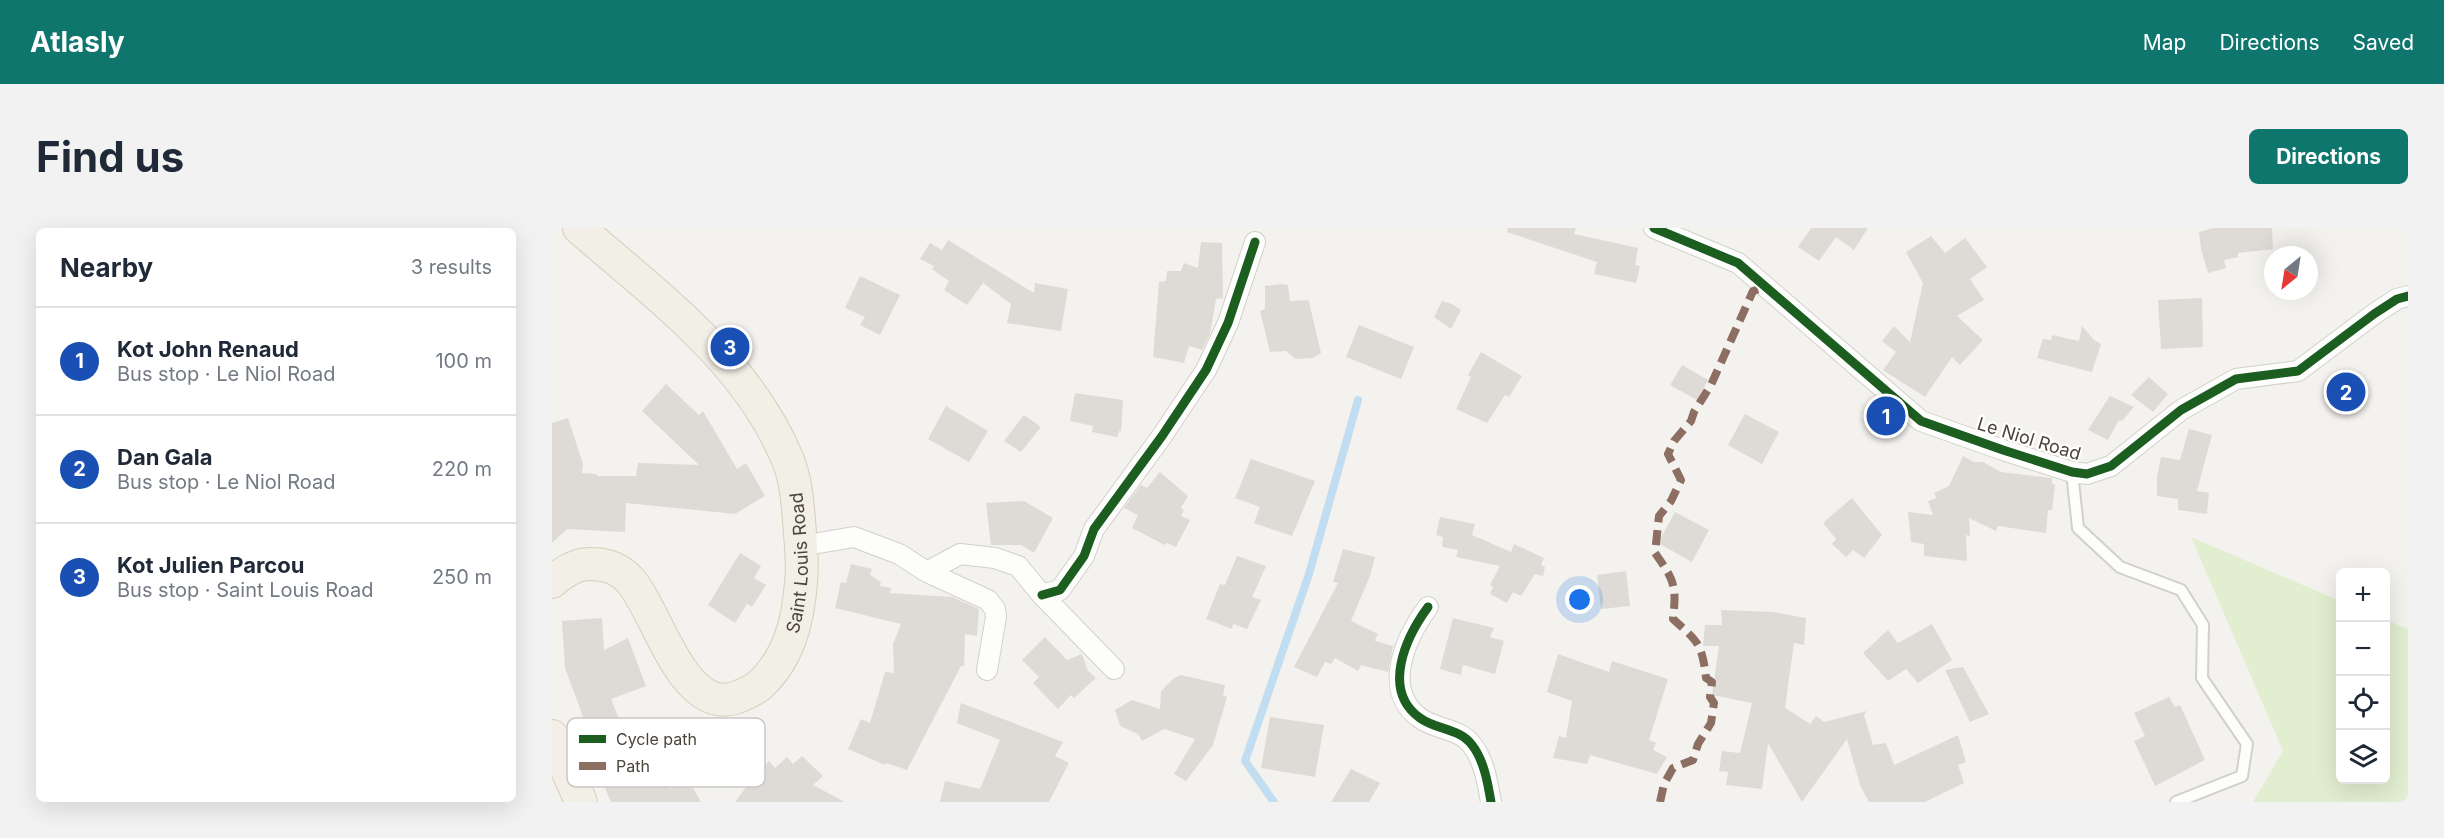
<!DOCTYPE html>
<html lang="en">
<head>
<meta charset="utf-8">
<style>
  body { margin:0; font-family:Inter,sans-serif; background:#f2f2f3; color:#1f2937 }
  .controls { position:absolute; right:18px; bottom:18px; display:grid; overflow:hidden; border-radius:9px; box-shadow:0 6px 24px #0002 }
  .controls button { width:54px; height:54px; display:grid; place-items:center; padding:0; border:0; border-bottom:2px solid #e0e1e3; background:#fff; color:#1f2937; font:30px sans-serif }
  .compass { position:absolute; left:1712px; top:18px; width:54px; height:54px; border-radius:50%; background:#fff; box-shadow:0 6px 24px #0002; rotate:210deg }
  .you { position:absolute; left:1028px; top:372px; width:21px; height:21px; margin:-15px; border:4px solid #fff; border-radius:50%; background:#1a73e8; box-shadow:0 0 0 9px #1a73e833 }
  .badge { display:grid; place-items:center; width:39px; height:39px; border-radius:50%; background:#0f766e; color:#fff; font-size:20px; font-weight:700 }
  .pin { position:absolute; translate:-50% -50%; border:3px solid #fff; box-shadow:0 2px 6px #0006 }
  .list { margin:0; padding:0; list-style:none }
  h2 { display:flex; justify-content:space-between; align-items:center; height:78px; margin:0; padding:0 24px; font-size:26px }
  h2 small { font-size:20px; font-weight:400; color:#747a83 }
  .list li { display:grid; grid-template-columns:39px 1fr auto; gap:18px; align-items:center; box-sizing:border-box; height:108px; padding:0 24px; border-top:2px solid #e0e1e3 }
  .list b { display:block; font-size:22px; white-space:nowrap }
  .list p { margin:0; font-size:20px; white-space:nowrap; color:#747a83 }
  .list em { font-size:20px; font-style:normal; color:#747a83 }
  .icon { flex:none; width:33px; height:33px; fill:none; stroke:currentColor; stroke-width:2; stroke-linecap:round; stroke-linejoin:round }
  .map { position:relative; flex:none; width:1856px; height:574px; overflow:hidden; border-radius:9px }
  header { display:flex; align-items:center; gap:36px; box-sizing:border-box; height:84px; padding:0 30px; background:#0f766e; color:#fff }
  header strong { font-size:28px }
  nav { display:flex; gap:33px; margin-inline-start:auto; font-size:21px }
  .intro { display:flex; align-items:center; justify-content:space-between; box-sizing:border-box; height:144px; padding:0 36px }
  h1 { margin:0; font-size:42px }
  .button { padding:15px 27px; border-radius:9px; background:#0f766e; color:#fff; font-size:21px; font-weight:700 }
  main { display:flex; gap:36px; padding:0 36px }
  aside { flex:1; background:#fff; border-radius:9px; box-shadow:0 6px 24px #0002 }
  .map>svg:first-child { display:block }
  .green { fill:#e1eecf }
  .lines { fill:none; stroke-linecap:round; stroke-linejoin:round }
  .stream { stroke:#c0ddf1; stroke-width:8 }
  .building { fill:#dedbd6 }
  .lane-casing { stroke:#d2d0cb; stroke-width:14 }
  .street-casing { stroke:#d2d0cb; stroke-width:22 }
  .primary-casing { stroke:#d6cebb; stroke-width:34 }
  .lane { stroke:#fdfdfc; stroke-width:10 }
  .street { stroke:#fdfdfc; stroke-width:20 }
  .primary { stroke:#f2efe6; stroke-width:32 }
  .quiet { stroke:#8d6e63; stroke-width:8; stroke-dasharray:15 8; stroke-linecap:butt }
  .cycleway-casing { stroke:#fff; stroke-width:13 }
  .cycleway { stroke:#1b5e20; stroke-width:9 }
  .labels { text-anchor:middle; stroke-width:4.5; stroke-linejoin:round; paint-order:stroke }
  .street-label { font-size:18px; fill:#4b4439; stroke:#fff }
  .key { fill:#fff; stroke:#c9c7c4; stroke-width:1.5 }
  .key-label { font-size:16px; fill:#4b4439 }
</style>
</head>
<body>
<header>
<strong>Atlasly</strong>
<nav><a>Map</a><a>Directions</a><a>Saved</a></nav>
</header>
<div class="intro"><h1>Find us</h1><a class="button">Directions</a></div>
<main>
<aside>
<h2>Nearby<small>3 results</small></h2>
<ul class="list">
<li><span class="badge" style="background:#1a4fb4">1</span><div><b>Kot John Renaud</b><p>Bus stop · Le Niol Road</p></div><em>100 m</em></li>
<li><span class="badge" style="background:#1a4fb4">2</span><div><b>Dan Gala</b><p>Bus stop · Le Niol Road</p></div><em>220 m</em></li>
<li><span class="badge" style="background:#1a4fb4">3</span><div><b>Kot Julien Parcou</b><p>Bus stop · Saint Louis Road</p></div><em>250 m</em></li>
</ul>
</aside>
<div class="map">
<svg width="1856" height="574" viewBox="0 0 1856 574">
  <rect width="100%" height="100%" fill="#f4f2ee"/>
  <path class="green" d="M1639 309 1788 373V552H1834V392L1856 401V574H1701L1731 523Z"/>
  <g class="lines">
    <path class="stream" d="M722 574 693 533 757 346 806 172"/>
  </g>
  <path class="building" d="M956 0H1024L1022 6 1086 20 1083 37 1088 38 1084 55 1042 46 1045 34 955 4Z
    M1259 0H1316L1302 22 1284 9 1267 33 1246 19Z
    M1662 0H1720L1721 21 1686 25V29L1672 32 1674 40 1656 45 1649 21 1647 4Z
    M1379 8 1393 25 1413 10 1435 39 1418 51 1432 72 1405 88 1431 112 1408 137 1400 129 1373 169 1331 142 1344 124 1330 113 1342 98 1358 114 1371 55 1354 24Z
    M396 12 482 65 483 55 516 61 509 103 455 95 459 76 431 55 415 77 392 62 397 53 380 41 382 38 368 31 378 15 390 22Z
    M649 14 670 15 671 70 664 71 658 106 650 122 637 118 632 135 601 129 607 54 614 53 615 43H629L632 35 646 40Z
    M308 48 348 67 328 107 308 97 313 89 293 80Z
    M730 56 736 57 738 73 756 72 757 74 769 125 760 130 744 131 734 123 718 124 708 83 713 81V58Z
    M1650 70 1651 119 1609 121 1606 72Z
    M890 73 900 76 909 82 899 101 882 89Z
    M807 97 862 119 849 151 794 129Z
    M1530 98 1542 112 1549 116 1540 144 1485 130 1491 111 1499 112 1500 107 1527 113Z
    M929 124 970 148 957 169 953 167 935 195 904 181 919 149 916 147Z
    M1130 137 1156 152 1145 172 1118 157Z
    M1597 149 1616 166 1601 184 1579 167Z
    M114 156 147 187 151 183 185 241 194 235 213 268 183 286 74 275 73 304 15 301 0 315V195L16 190 31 236 30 245 45 246V248H84L86 235 147 237 90 183Z
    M523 165 571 172 569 203H567L565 209 540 204 541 198 518 193Z
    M1558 168 1582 179 1570 193 1567 192 1556 212 1536 202Z
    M394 178 436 203 417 234 376 211Z
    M1193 186 1227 204 1210 236 1176 217Z
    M472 187 489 199 469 224 452 213Z
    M1637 201 1660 207 1645 263 1657 265 1655 286 1626 282V271L1605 268V248L1609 229 1628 232Z
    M1411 228 1422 234H1431L1449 244 1500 250V256H1503L1500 282H1496L1494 305 1446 298 1444 303 1417 290 1418 308 1414 307 1415 333 1372 328V316L1359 314 1356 284 1381 287 1376 273 1385 270 1382 265 1397 258Z
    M699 231 763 253 740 308 702 295 708 279 683 270Z
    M608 244 636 268 629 280 632 282 629 288 638 292 624 319 615 315 613 317 580 300 586 287 572 280 589 257 595 260Z
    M1300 270 1330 307 1312 330 1301 322 1294 329 1280 316 1284 311 1271 295Z
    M472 273 501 290 482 325 469 317H439L434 275Z
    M1123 284 1157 302 1140 334 1106 315Z
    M888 289 923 296 920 307 959 324 962 316 992 330 989 337 993 339 991 348 983 346 969 368 961 364 955 375 938 366 941 359 938 357 948 338 904 329 906 322 890 319 891 309 884 307Z
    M791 321 823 329 818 348 799 393 826 406 823 413 841 418 836 444 809 437 806 443 783 430 779 436 773 434 765 449 742 439 786 355 781 354Z
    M188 325 209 338 202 350 214 357 200 379 195 376 183 395 156 377Z
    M685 328 714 338 700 369 709 372 695 401 681 396 680 401 654 391 668 356 673 357Z
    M299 336 320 341 318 347 329 354 328 358 339 360 338 365 400 369 427 381 425 408 413 406 412 438H409L355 542 334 535 333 537 296 521 309 491 318 495 333 444 342 445 341 416 349 396 283 380 289 354 294 355Z
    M1074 343 1078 378 1049 381 1045 347Z
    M1169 382 1221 384 1254 390 1252 417 1242 415 1233 480 1258 496 1264 488 1272 494 1315 483 1312 487 1321 517 1334 515 1342 537 1406 507 1414 534 1406 537 1412 555 1373 574H1317L1308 557 1295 511 1250 574 1216 515 1210 561 1174 557 1176 544 1167 543 1170 523 1188 525 1200 475 1160 467 1167 418H1151L1153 397H1170Z
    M50 390 52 422 76 410 94 458 59 471 67 491 36 502 13 440 10 393Z
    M901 390 942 400 938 409 952 413 943 446 911 437 909 447 888 441Z
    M1380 396 1400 432 1366 455 1354 441 1336 453 1311 425 1336 402 1346 415Z
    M493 409 515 432 530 426 536 443 544 450 522 470 519 467 506 481 481 455 487 449 470 432Z
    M1006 426 1057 444 1060 433 1116 451 1097 512 1104 515 1101 522 1115 529 1105 546 1038 527 1035 536 1001 530 1007 508 1014 510 1020 473 995 464Z
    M1411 439 1437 486 1418 494 1393 442Z
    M629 447 673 457 671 467 675 469 661 517 634 553 622 546 643 511 612 501 590 513 586 506 568 498 563 482 580 472 608 481 609 463 622 450Z
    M1617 469 1623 479 1628 477 1653 532 1603 558 1582 513 1593 508 1582 485Z
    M409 475 511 514 503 528 517 535 497 574H388L393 553 428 561 448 512 405 495Z
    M718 489 772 497 763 549 709 540Z
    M100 517 118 561 136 551 149 574H59L45 541Z
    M250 528 271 548 261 557 293 574H183L204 546 217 533 223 540 235 529 241 536Z
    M799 541 828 555 817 574H779Z"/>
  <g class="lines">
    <defs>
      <path id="lane" d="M1520 244 1526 300 1568 339 1629 362 1651 397 1650 450 1695 516 1690 548 1624 574"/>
      <path id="street" d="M1102 0 1186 35 1369 193 1451 222 1520 244 1535 246 1559 238 1629 182 1684 151 1746 143 1822 86 1845 71 1856 68
        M249 318 302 309 347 326 375 344 408 326 443 330 466 338 490 367 562 441
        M375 344 436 372 443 381 444 389 435 442
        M490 367 508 362 532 328 542 301 610 208 654 142 676 95 703 14
        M876 379C854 409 829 462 868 490 884 502 908 500 920 517 932 532 936 556 939 574"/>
      <g id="primary">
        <path id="s1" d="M0 354C11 344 26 335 40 336 54 336 67 341 77 351 106 382 131 493 188 468 195 465 202 462 208 457 237 430 246 393 249 355 251 338 249 322 248 305 246 280 245 253 235 230 194 132 105 68 27 0"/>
        <path d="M0 508 29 574"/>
      </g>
    </defs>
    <use href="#lane" class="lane-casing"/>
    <use href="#street" class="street-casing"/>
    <use href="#primary" class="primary-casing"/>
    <use href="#lane" class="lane"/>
    <use href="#street" class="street"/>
    <use href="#primary" class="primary"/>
    <path class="quiet" d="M1108 574 1112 556 1121 540 1141 532 1146 516 1159 495 1162 475 1158 469 1160 454 1154 450C1150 415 1146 414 1121 391 1125 357 1122 352 1103 325L1107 288 1119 273 1129 252 1116 226 1122 213 1139 193 1142 184 1159 157 1201 63 1214 59"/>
    <defs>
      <path id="cycleway" d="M1102 0 1186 35 1369 193 1451 222 1520 244 1535 246 1559 238 1629 182 1684 151 1746 143 1822 86 1845 71 1856 68
        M490 367 508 362 532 328 542 301 610 208 654 142 676 95 703 14
        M876 379C854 409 829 462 868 490 884 502 908 500 920 517 932 532 936 556 939 574"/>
    </defs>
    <use href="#cycleway" class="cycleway-casing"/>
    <use href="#cycleway" class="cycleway"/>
  </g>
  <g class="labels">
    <g class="street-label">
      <text transform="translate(1477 211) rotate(17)" y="6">Le Niol Road</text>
      <text dy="6" stroke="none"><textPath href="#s1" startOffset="417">Saint Louis Road</textPath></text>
    </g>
  </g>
  <rect x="15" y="490" width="198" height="69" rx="9" class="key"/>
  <rect x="27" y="507" width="27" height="8" fill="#1b5e20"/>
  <rect x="27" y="534" width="27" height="8" fill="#8d6e63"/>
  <g class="key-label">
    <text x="64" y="517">Cycle path</text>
    <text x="64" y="544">Path</text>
  </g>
</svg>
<div class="controls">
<button>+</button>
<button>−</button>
<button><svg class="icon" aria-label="locate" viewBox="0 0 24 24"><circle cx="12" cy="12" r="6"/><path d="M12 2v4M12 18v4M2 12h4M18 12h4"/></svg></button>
<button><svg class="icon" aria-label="layers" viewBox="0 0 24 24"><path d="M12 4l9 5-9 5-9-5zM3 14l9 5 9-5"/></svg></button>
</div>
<svg class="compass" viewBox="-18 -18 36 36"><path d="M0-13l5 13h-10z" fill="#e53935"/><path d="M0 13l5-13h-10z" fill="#747a83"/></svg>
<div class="you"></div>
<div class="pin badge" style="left:1334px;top:188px;background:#1a4fb4">1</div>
<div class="pin badge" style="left:1794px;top:164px;background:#1a4fb4">2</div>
<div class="pin badge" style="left:178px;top:119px;background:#1a4fb4">3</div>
</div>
</main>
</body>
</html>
